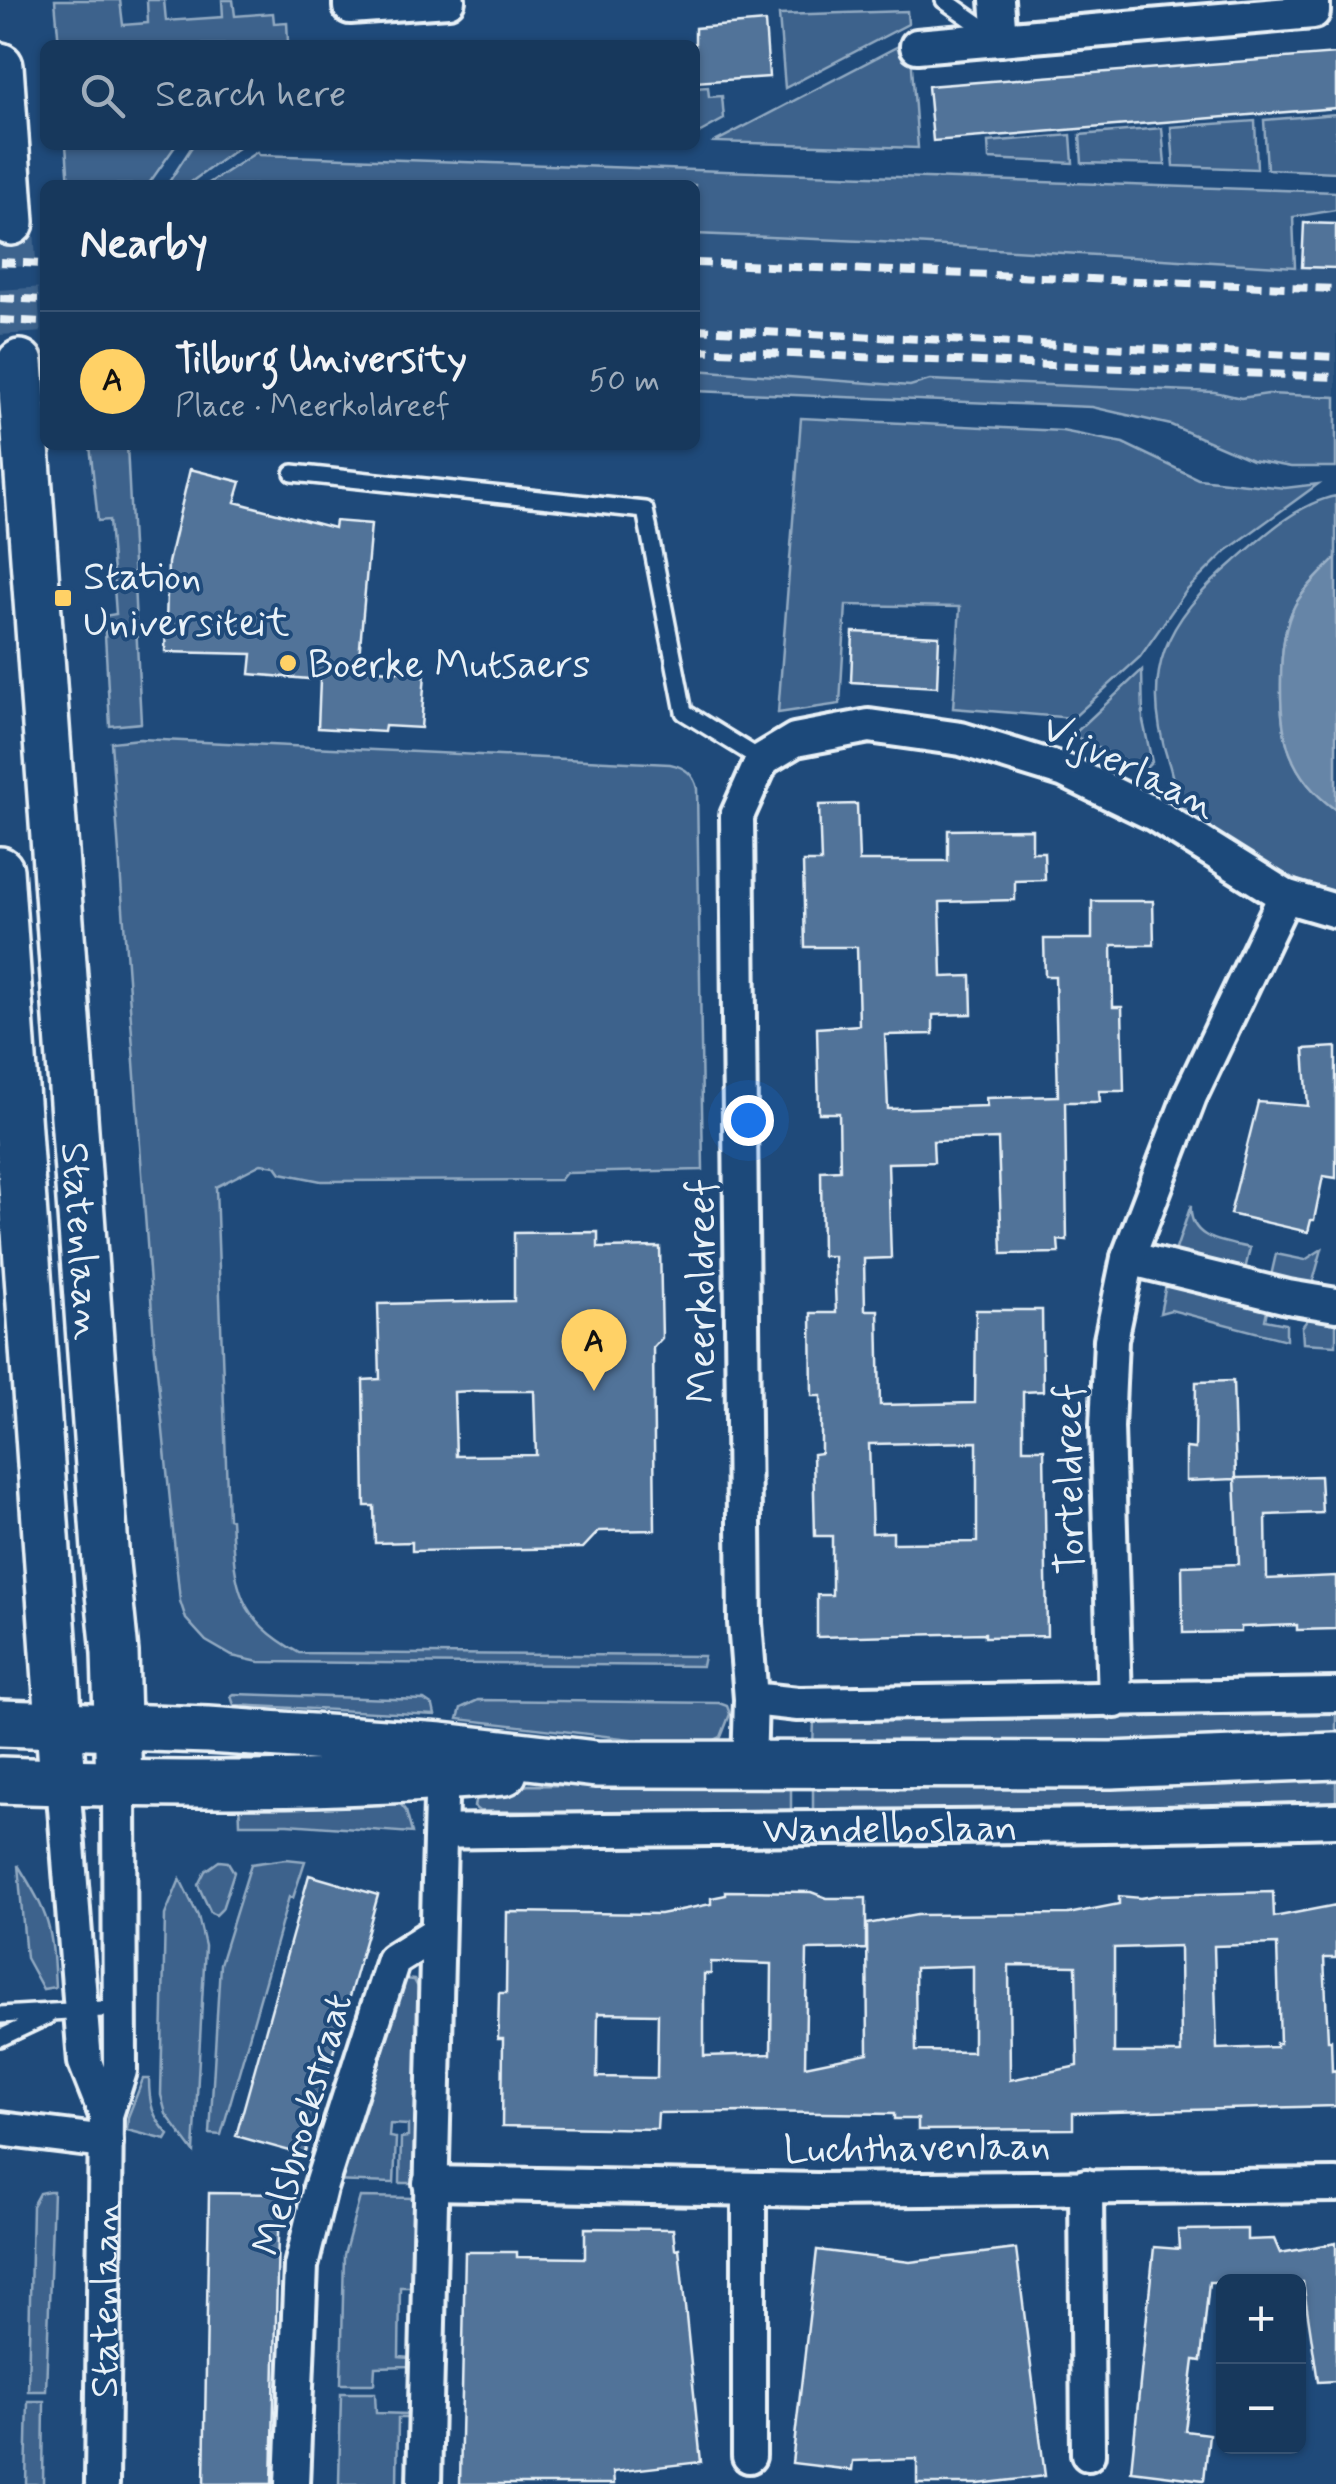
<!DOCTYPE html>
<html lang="en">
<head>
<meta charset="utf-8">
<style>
  body { margin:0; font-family:Mynerve,sans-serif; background:#244365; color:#f1f3f6 }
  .controls { position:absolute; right:30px; bottom:30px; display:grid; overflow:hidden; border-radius:15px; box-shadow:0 2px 8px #0004 }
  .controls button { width:90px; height:90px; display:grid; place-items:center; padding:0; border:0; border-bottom:2px solid #365272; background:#17385c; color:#f1f3f6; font:50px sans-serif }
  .you { position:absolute; left:748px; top:1120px; width:35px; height:35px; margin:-25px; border:8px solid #fff; border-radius:50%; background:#1a73e8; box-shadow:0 0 0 15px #1a73e833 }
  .badge { display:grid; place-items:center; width:65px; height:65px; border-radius:50%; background:#ffd166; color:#111; font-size:32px; font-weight:700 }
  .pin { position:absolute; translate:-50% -82px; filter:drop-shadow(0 2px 5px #0008) }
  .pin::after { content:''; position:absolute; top:52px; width:35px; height:30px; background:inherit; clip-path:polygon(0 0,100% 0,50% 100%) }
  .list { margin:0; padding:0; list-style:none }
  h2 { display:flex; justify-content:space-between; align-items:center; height:130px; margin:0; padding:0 40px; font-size:42px }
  h2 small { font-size:32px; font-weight:400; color:#9eacbb }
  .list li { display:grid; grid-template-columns:65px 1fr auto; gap:30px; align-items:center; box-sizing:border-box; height:140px; padding:0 40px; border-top:2px solid #365272 }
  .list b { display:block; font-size:38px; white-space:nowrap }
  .list p { margin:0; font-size:32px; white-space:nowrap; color:#9eacbb }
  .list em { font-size:32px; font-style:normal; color:#9eacbb }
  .icon { flex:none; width:55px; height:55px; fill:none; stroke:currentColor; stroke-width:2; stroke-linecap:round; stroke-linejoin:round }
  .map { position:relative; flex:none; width:1336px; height:2484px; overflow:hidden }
  .search { position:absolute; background:#17385c; box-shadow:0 2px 8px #0004; left:40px; top:40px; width:660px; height:110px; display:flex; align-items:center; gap:25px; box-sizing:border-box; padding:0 35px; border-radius:15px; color:#9eacbb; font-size:38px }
  .panel { position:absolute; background:#17385c; box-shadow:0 2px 8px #0004; left:40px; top:180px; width:660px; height:270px; border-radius:15px }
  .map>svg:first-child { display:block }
  .built { fill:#2e5683 }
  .green { fill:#3c628c; stroke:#92aac2; stroke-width:2.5 }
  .water { fill:#6685a7; stroke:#9ab0c7; stroke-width:2.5 }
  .building { fill:#517399; stroke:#e8f1f8; stroke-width:2.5; fill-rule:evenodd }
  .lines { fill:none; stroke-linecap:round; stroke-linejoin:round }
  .secondary-tunnel { stroke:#3d638d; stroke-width:45; stroke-dasharray:45 22; stroke-linecap:butt }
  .lane-casing { stroke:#e8f1f8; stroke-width:22 }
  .street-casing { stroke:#e8f1f8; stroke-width:40 }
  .secondary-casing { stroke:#e8f1f8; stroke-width:52 }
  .lane { stroke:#1f4a7a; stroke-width:15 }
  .street { stroke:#1f4a7a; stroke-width:32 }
  .secondary { stroke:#1f4a7a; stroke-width:45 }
  .rail { stroke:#e8f1f8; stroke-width:8; stroke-dasharray:15 8; stroke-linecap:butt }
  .poi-dot { fill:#ffd166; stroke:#1f4a7a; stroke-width:4 }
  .labels { text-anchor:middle; stroke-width:8; stroke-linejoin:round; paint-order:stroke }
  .poi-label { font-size:40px; fill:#e8f1f8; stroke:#1f4a7a; text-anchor:start }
  .street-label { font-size:40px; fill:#e8f1f8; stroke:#1f4a7a }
</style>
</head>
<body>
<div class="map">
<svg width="1336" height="2484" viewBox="0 0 1336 2484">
  <rect width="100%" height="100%" fill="#1f4a7a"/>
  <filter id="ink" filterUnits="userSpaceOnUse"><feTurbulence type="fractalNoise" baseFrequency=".01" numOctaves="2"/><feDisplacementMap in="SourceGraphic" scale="20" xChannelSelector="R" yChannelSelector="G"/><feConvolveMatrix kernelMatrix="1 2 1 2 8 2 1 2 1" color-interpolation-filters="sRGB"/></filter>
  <g filter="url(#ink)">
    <path class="built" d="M695 234 863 241 1336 270V397L1268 394 1241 398 1215 392 931 380 910 386 695 370Z"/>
    <path class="green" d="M55 0H120L123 25 148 23 147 0H164L166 21 223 17 222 0H233L235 16 273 13 274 23 287 22 288 42 279 45H59Z
      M907 11 908 24 785 88 779 15Z
      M910 40 918 148 715 142Z
      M708 87 709 97 722 96 724 119 695 135V88Z
      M1336 114V172L1267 169 1264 120Z
      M1255 121 1257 169 1174 166 1171 127Z
      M1162 128 1165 165 1082 163 1080 135Z
      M1071 135 1073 163 989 159 988 142Z
      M66 145H176L148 185H69Z
      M193 145 239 147 187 185H167Z
      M257 152 259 155 1336 192V210L1293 217 1295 267 863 241 695 234V185H206Z
      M695 370 910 386 930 380 1215 392 1241 398 1268 394 1336 397V467H1291L1252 460 1171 425 1092 407 695 391Z
      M801 418 1062 431 1123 443 1198 479 1285 488 1318 484 1226 551 1186 591 1140 657 1073 718 953 708 960 607 846 605 840 704 778 713Z
      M90 445H127L141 723 110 726 104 616 116 614 109 520 98 521Z
      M1336 496V558C1322 573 1305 587 1295 605 1283 628 1281 656 1281 681 1280 736 1288 776 1336 810V896C1289 880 1248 854 1208 826 1201 821 1189 815 1184 808 1176 797 1173 777 1169 764 1139 673 1165 621 1234 562 1262 537 1298 503 1336 496Z
      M1142 670 1143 721 1152 762 1143 771 1073 735Z
      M140 739 670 764C685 767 694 774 697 789L703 1170 566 1173 560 1180 321 1181 281 1173 276 1166 261 1164 216 1187 228 1518 231 1519C235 1586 235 1617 299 1653L704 1656 702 1666 259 1662 232 1656 206 1641 186 1619 180 1601 154 1340 111 742Z
      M1191 1205C1188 1240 1224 1242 1250 1248L1245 1270 1175 1252Z
      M1322 1249 1312 1285 1271 1276 1276 1254 1305 1260Z
      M1166 1285 1267 1310 1265 1320 1286 1324V1340L1171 1310 1160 1313Z
      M1308 1319 1336 1323V1345L1303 1343 1302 1327Z
      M234 1694 424 1700 433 1706 435 1715 234 1705 231 1696Z
      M478 1700 719 1703 727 1706 730 1714 721 1737 700 1747 458 1719 461 1708Z
      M1336 1712V1739L813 1747 814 1721 1057 1719Z
      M1336 1779V1805L813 1814V1787L1065 1786Z
      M529 1785 791 1787V1814L479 1811 474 1807 475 1801 482 1796Z
      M239 1796H394L406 1811 412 1833 288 1824H240Z
      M286 1859 305 1861 293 1898 289 1897 221 2135 210 2134 220 1964 251 1864Z
      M219 1861 228 1862 234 1872 222 1909 216 1915 211 1913 198 1885 205 1871Z
      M18 1865C50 1917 52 1926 55 1987L43 1989 26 1958Z
      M180 1879 198 1916 205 1946 194 2152 166 2114 161 2095 165 1915Z
      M403 1979 414 1980 420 1991 418 1992 419 2038 417 2039 414 2183H400L401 2138 408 2137V2125L390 2124 389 2137 396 2138 394 2183 329 2181Z
      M143 2079H149C149 2103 152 2117 169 2135L166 2140 127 2130 128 2117Z
      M49 2191H53L46 2391H28L32 2206 39 2193Z
      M360 2197 414 2198 412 2287H400L399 2357 410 2358V2366L375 2367 374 2384H341L344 2255Z
      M341 2393H375L376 2413 409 2414V2418H398L397 2484H339Z
      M28 2401H44L43 2484H26Z"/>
    <path class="water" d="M1336 558V810C1288 776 1280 736 1281 681 1281 656 1283 628 1295 605 1305 588 1322 572 1336 558Z"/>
    <path class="building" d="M765 22 769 77 695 82V28Z
      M1336 54V108L933 141 928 86Z
      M1304 223 1336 224V268L1302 267Z
      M190 469 241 482 235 502 334 528 335 521 371 524 358 669 425 673 421 728 385 726 384 732 318 728 320 680 250 674 252 654 165 652 168 563Z
      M853 632 939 636 937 687 851 682Z
      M857 804 859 861H948V830L1032 829V852H1044L1045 880 1015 881V900L940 902 942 977 971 976 972 1014 933 1015V1034L885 1035 888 1109 987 1106 986 1098 1058 1096 1055 976H1045L1044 939H1092V901H1153L1154 945H1112L1113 1007H1122L1124 1091H1099L1100 1102H1065L1067 1241 1058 1240 1059 1253 1002 1254 998 1139 933 1141 934 1162 888 1163 891 1258 864 1259 865 1310H878L880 1405 975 1403 976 1310H1042L1043 1391 1023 1392V1449H1044L1047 1636 985 1637V1633L817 1637V1595H832V1536H815L813 1454 821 1453V1396H812L811 1313H836L834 1256H822L821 1171 840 1170 839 1113H819L817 1028 859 1025 857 947H805L803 862H821L819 805ZM977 1442V1542L893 1543V1532L872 1533 869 1444Z
      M1336 1047V1178L1323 1176 1314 1220H1311L1308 1232 1230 1214 1258 1102 1308 1106 1304 1049Z
      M598 1232V1248L660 1247 662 1338 653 1348 655 1530 599 1531 583 1548 412 1551V1542L375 1543 374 1506H365L363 1380 380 1379 378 1304 514 1301V1233ZM472 1391H534L536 1455 456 1456 454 1392Z
      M1233 1381 1236 1478 1320 1476 1322 1513 1266 1515 1267 1579 1336 1576V1629L1297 1630V1625L1241 1627V1632L1183 1633 1182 1566 1239 1564 1235 1479 1186 1481V1448L1195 1449 1196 1382Z
      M309 1875 378 1895 304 2155 236 2136Z
      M726 1891 811 1892 827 1898H866V1949L807 1950 805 2066 868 2053 867 1924 917 1915 1068 1914 1119 1904V1896L1141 1898 1159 1895 1273 1892 1274 1917 1336 1905V1958H1324L1328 2040H1331L1332 2071 1336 2070V2106L1073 2113V2129L918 2130V2119H894V2114L748 2112 658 2113 657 2129 502 2126 503 2039H498L499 1993H506L507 1912 660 1914 711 1904V1898L726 1895ZM1277 1944 1280 2043H1276V2047L1217 2049 1214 1946ZM1180 1946 1181 2053H1114V1948ZM711 1962 772 1964 771 2054 704 2056V1974H711ZM1009 1965 1076 1966 1078 2066 1010 2080ZM973 1966V2052L916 2051 915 1968ZM598 2013 658 2014 657 2078 597 2077Z
      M209 2193 279 2194 272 2484H204Z
      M585 2228 673 2229 675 2249 679 2248 701 2462 613 2472 614 2484H460L465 2252H517V2257L585 2258Z
      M1247 2229V2240L1274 2239 1280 2253 1336 2243V2381L1318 2382 1303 2282H1209L1201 2361 1194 2360 1185 2431 1209 2434 1204 2480 1131 2471 1154 2247 1179 2249 1178 2230Z
      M1016 2249 1045 2476 978 2484H917V2459L853 2461 852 2470 792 2463 817 2250 910 2262Z"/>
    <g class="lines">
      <path class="secondary-tunnel" d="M11 222 20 363"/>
      <defs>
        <path id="lane" d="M944 0 994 35
          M293 473 645 510 684 712 762 760
          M0 2015 120 2008
          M0 2038 47 2016"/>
        <g id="street">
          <path d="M350 0V7L448 0"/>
          <path d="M997 0 1000 39"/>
          <path d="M917 46 1313 12V0"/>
          <path d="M1128 1258 1288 1297 1336 1305"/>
          <path d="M751 1699 798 1704 1336 1695"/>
          <path d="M1115 1701 1107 1427 1111 1340 1128 1258 1190 1096 1285 896"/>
          <path d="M749 1767 751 1699 745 1623 737 816 762 760 795 740 869 726 961 739 1065 771 1154 814 1285 896 1336 911"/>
          <path d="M63 1782 85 2062 106 2115"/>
          <path id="s1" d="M442 1832C740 1827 1038 1829 1336 1820"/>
          <path d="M0 2129 106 2142"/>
          <path d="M430 2183 817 2190 1336 2185"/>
          <path d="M1086 2186 1088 2454"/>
          <path d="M749 2456V2190"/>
          <path id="s2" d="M102 2484 106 2115 120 2071 119 1783"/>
          <path d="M292 2484 301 2266 320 2188 393 1960 436 1933"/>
          <path d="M424 2484 442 1759"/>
        </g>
        <g id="secondary">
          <path d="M0 66 11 222"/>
          <path id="s3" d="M20 363 106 1563 115 1653 119 1783"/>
          <path d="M0 870 63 1782"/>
          <path d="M0 1723 208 1730 442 1746 596 1764 1111 1765 1336 1756"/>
          <path d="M0 1780C167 1786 338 1787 504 1772"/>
        </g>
      </defs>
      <use href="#lane" class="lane-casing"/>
      <use href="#street" class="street-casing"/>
      <use href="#secondary" class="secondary-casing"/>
      <use href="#lane" class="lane"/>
      <use href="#street" class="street"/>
      <use href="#secondary" class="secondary"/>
      <path class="rail" d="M0 262 45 264
        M695 263 1336 289
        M0 298 45 300
        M0 320 45 322
        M695 329 1336 357
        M695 350 1336 377"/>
    </g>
  </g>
  <g class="poi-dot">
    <rect x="53" y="588" width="20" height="20" rx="5"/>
    <circle cx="288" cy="663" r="10"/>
  </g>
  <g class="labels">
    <g class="poi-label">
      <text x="83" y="589">Station<tspan x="83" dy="46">Universiteit</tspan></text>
      <text x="308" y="677">Boerke Mutsaers</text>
    </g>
    <g class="street-label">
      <text transform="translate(1130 765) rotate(26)" y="14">Vijverlaan</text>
      <text dy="14" stroke="none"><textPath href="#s3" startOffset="880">Statenlaan</textPath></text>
      <text transform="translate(700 1291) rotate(-90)" y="14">Meerkoldreef</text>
      <text transform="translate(1068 1479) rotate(-91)" y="14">Torteldreef</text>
      <text dy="14" stroke="none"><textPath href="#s1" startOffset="448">Wandelboslaan</textPath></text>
      <text transform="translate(301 2124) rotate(-74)" y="14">Melsbroekstraat</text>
      <text transform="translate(917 2146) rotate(-1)" y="14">Luchthavenlaan</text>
      <text dy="14" stroke="none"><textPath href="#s2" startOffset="185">Statenlaan</textPath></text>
    </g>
  </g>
</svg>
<div class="controls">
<button>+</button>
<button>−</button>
</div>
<div class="you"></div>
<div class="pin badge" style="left:594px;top:1391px">A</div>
<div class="search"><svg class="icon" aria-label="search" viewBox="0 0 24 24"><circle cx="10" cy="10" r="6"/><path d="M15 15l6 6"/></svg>Search here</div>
<section class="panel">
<h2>Nearby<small></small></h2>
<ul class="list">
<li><span class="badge">A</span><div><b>Tilburg University</b><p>Place · Meerkoldreef</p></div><em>50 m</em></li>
</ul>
</section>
</div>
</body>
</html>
